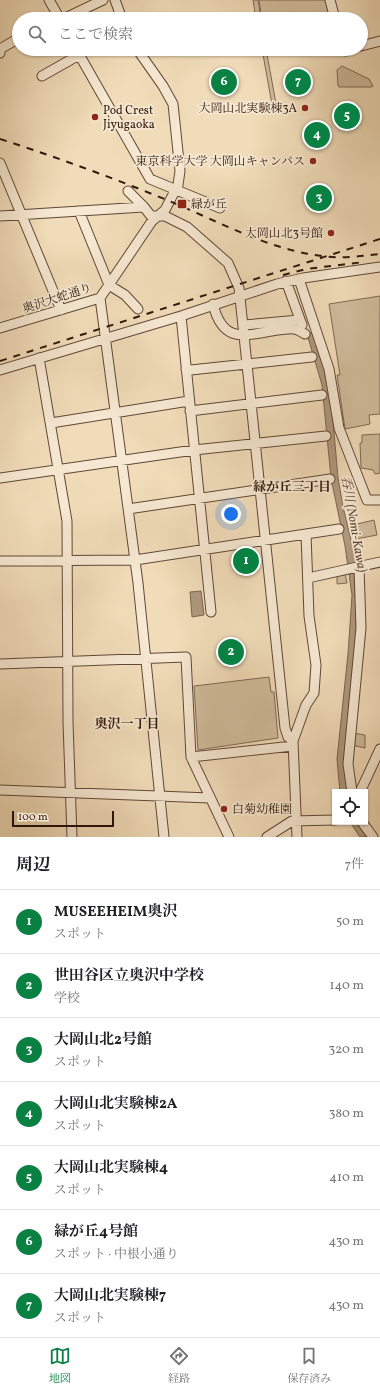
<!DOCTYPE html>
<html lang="ja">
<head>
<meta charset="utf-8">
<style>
  body { margin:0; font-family:Vollkorn,"Noto Serif JP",serif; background:#f2f2f2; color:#202124 }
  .controls { position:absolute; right:12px; bottom:12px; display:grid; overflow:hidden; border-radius:0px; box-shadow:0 1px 3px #0004 }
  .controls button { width:36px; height:36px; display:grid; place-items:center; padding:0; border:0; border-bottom:1px solid #e0e0e0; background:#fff; color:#202124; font:20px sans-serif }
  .scale { position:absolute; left:12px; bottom:10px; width:102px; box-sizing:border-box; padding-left:4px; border:2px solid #2f170a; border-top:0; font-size:11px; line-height:14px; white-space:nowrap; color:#2f170a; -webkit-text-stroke:3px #f6e8d2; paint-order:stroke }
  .you { position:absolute; left:231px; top:514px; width:14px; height:14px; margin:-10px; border:3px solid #fff; border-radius:50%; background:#1a73e8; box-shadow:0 0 0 6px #1a73e833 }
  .badge { display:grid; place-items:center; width:26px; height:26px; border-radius:50%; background:#0b8043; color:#fff; font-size:13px; font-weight:700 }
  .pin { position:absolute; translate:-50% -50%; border:2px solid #fff; box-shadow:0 1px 4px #0006 }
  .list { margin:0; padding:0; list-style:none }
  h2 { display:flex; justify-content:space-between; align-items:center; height:52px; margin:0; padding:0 16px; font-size:17px }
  h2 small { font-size:13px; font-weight:400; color:#757577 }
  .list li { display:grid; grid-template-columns:26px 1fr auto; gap:12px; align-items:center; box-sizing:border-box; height:64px; padding:0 16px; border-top:1px solid #e0e0e0 }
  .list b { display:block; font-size:15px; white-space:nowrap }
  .list p { margin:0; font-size:13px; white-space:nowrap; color:#757577 }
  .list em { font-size:13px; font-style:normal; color:#757577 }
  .icon { flex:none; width:22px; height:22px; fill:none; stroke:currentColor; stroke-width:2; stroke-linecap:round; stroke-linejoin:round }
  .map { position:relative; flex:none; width:380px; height:837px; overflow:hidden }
  .search { position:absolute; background:#fff; box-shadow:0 1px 3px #0004; left:12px; right:12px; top:12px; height:44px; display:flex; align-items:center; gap:10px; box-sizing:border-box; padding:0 14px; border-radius:22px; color:#757577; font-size:15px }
  .sheet { height:500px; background:#fff }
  nav { display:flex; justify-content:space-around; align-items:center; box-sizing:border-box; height:56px; border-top:1px solid #e0e0e0; background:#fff; font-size:11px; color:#757577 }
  nav a { display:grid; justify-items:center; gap:2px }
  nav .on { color:#0b8043 }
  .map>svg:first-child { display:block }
  .green { fill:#d0bb9b; stroke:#806952 }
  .water { fill:#af997e; stroke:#7c6550 }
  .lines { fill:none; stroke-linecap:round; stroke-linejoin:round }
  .minor-casing { stroke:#604836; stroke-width:11 }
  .minor { stroke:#f6e8d2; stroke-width:9 }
  .rail { stroke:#2f170a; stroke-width:2; stroke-dasharray:7 7; stroke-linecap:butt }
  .poi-dot { fill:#8f2418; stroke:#f6e8d2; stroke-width:1.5 }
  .labels { text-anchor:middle; stroke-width:3.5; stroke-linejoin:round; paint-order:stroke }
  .poi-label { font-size:12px; fill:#2f170a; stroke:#f6e8d2; text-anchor:end }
  .street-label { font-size:12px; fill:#2f170a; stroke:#f6e8d2 }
  .neighbourhood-label { font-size:13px; font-weight:bold; fill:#2f170a; stroke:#f6e8d2 }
  .water-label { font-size:13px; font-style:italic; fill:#624b38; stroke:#f6e8d2 }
</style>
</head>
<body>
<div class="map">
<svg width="380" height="837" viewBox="0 0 380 837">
  <rect width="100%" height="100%" fill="#f1dcb9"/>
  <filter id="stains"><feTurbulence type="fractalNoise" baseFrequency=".005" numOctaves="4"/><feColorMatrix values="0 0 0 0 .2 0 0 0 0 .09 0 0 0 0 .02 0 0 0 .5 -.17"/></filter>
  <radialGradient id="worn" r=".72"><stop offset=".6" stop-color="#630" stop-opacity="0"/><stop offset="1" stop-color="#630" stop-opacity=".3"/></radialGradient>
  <path class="green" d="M253 0H258L261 19H256Z
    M259 0H326L331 19H262Z
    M262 49H266L277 109 273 110Z
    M342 66 369 79 373 86 371 87H339L338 85 337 70Z
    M380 296V414L369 415 370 424 345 429 337 375H340L329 304Z
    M380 434V473L375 474 373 470 361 468 360 443H362V435Z
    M374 520 377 535 356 539 353 525Z
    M345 573 347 583 337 584V575Z
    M269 677 271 692H274L278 738 198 750 194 686Z
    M353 733 365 735V748L351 745Z"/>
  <path class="water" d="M314 332 325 368 331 398 338 478 343 507 356 560 359 611 349 792H340L337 759 348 654 352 595 345 546 331 478 322 385 307 334Z
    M201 591 204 615 192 617 190 592Z
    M350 822H358L369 837H360Z"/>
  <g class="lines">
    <defs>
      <path id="minor" d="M49 0 60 19
        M115 0 122 19
        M330 0 335 19
        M63 19 103 0
        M361 46 380 41
        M76 49 150 179 220 208
        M343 49 346 51 351 49
        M0 53V49L19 38
        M42 76 79 55
        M0 163 61 310
        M128 191 144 207 151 216H165L187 227 228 263 239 288 285 728 288 737 293 741
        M79 211 109 285 125 295 138 309
        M0 216 144 207
        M299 279 329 369 339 428 367 500H380
        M286 281 302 325
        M100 298 138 583 164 837
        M213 304C223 345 245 335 278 330 283 330 289 328 294 329 297 329 301 332 305 334
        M181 316 211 612
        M244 325 299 320
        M0 328 100 298 152 221 165 210 178 185 180 171 173 104 163 86 137 49
        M39 358 67 521 68 722 72 837
        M186 369 191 370 312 357
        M0 370 181 316 277 284 303 278 380 267
        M190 411 322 395
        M51 423 189 401
        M0 478 194 450 326 436
        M128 509 330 479
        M0 561 135 560 339 529
        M308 578 380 562
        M0 664 186 657 191 757 229 837
        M191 757 293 746
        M0 790 210 798
        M352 792 348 764 361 628 359 567
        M360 792 380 749
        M362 822 373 837
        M267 837 292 821 335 820
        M297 837 293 741 306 705 314 693 316 665 309 616 306 534"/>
    </defs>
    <use href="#minor" class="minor-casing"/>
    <use href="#minor" class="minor"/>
    <path class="rail" d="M0 139C53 156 105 175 157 196 211 217 264 249 322 256 341 259 361 256 380 254
      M283 275 306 269 364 262
      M0 361 380 239"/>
  </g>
  <g class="poi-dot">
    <circle cx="305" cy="108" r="4"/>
    <circle cx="95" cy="117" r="4"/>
    <circle cx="313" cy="161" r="4"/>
    <rect x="177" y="199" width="10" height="10" rx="2"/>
    <circle cx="331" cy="233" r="4"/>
    <circle cx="224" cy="809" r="4"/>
  </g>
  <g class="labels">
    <g class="poi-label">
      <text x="297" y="112">大岡山北実験棟3A</text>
      <text x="103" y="114" text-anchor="start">Pod Crest<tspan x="103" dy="14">Jiyugaoka</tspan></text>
      <text x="305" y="165">東京科学大学 大岡山キャンパス</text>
      <text x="191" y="208" text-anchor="start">緑が丘</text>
      <text x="323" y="237">大岡山北3号館</text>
      <text x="232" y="813" text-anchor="start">白菊幼稚園</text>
    </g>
    <g class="street-label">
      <text transform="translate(57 298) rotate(-18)" y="4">奥沢大蛇通り</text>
    </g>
    <g class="neighbourhood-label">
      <text x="292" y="491">緑が丘三丁目</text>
      <text x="127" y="728">奥沢一丁目</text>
    </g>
    <g class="water-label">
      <text transform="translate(355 524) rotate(80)" y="5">呑川 (Nomi-Kawa)</text>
    </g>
  </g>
  <rect width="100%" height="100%" filter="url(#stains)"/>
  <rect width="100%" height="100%" fill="url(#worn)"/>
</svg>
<div class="controls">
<button><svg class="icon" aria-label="locate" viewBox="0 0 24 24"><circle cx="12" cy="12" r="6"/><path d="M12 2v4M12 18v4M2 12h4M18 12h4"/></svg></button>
</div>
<div class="scale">100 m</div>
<div class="you"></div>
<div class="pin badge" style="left:246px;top:561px">1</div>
<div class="pin badge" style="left:231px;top:652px">2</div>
<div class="pin badge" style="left:319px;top:198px">3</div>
<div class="pin badge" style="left:317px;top:135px">4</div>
<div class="pin badge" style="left:347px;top:116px">5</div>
<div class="pin badge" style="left:224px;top:82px">6</div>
<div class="pin badge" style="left:298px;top:82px">7</div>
<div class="search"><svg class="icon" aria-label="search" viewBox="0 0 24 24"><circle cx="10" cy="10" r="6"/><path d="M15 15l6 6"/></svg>ここで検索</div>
</div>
<section class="sheet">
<h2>周辺<small>7件</small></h2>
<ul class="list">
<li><span class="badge">1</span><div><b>MUSEEHEIM奥沢</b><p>スポット</p></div><em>50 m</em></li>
<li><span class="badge">2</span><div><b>世田谷区立奥沢中学校</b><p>学校</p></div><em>140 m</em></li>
<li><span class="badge">3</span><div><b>大岡山北2号館</b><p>スポット</p></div><em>320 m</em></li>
<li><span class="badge">4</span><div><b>大岡山北実験棟2A</b><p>スポット</p></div><em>380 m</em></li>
<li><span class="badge">5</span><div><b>大岡山北実験棟4</b><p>スポット</p></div><em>410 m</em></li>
<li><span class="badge">6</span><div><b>緑が丘4号館</b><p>スポット · 中根小通り</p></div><em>430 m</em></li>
<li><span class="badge">7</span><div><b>大岡山北実験棟7</b><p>スポット</p></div><em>430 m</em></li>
</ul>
</section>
<nav>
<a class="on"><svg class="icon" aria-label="map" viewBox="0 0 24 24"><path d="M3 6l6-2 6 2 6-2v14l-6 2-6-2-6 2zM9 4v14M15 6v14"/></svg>地図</a>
<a><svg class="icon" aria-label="directions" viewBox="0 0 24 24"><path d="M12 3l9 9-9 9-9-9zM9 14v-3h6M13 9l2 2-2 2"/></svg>経路</a>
<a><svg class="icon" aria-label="saved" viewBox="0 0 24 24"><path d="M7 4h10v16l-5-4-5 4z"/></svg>保存済み</a>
</nav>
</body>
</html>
